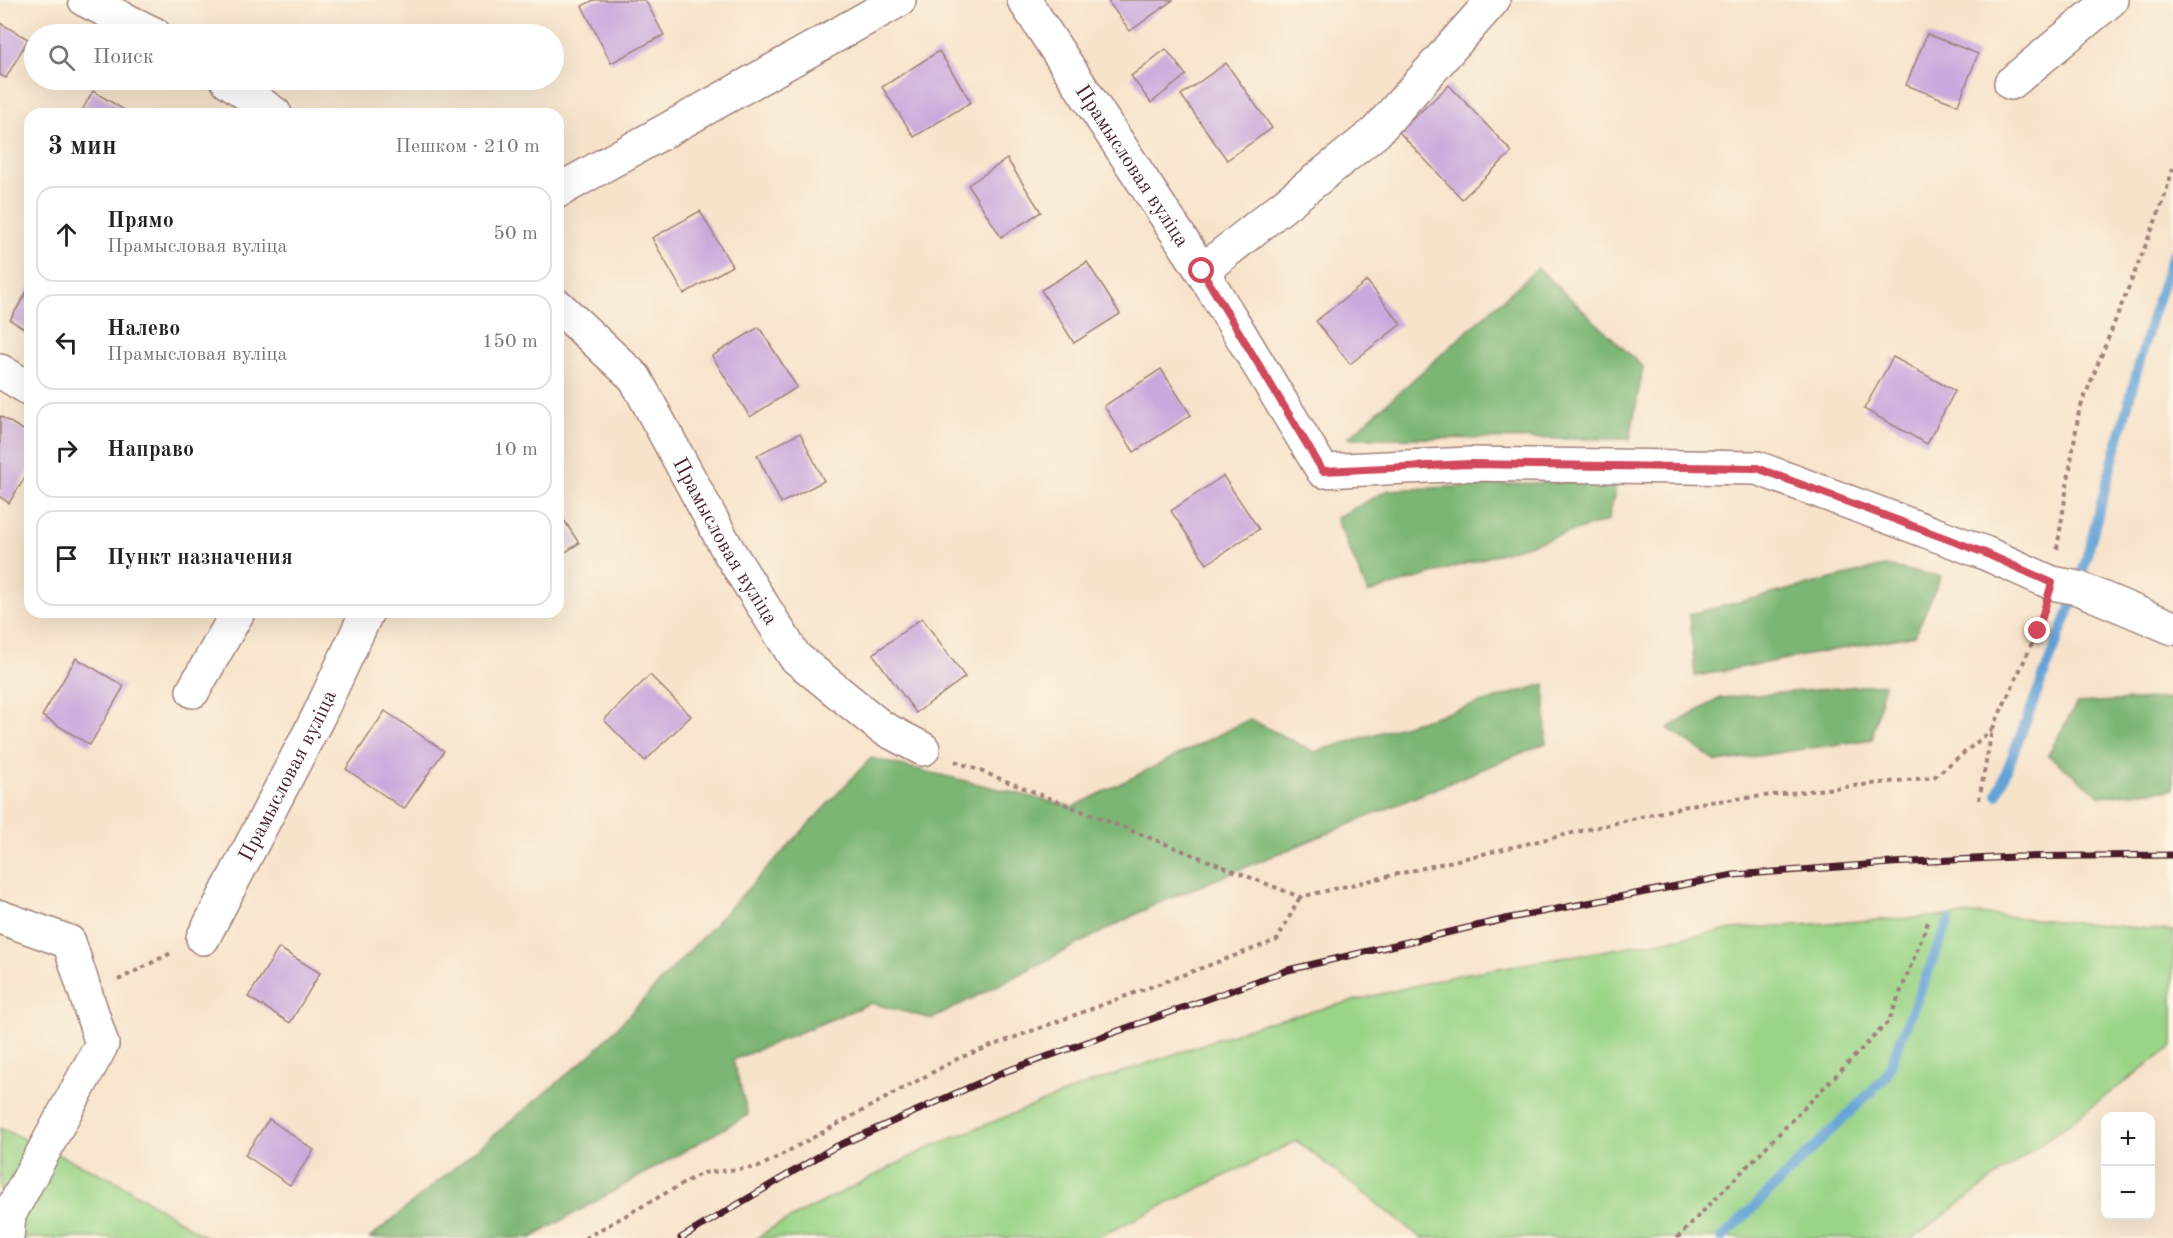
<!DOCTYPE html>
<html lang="ru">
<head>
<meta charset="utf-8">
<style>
  body { margin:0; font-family:"Old Standard TT",serif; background:#f6f6f6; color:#222 }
  .controls { position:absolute; right:18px; bottom:18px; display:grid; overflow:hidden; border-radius:12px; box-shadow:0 6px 24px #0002 }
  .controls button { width:54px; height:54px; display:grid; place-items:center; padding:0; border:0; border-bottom:2px solid #e0e0e0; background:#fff; color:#222; font:30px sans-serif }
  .stop { position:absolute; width:18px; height:18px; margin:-14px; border:4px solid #d1495b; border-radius:50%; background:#fff }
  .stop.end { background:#d1495b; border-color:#fff; box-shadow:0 2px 6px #0008 }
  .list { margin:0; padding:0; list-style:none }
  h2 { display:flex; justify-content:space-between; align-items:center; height:78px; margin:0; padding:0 24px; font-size:26px }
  h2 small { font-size:20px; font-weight:400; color:#767676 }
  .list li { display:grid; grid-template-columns:39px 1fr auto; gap:18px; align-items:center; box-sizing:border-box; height:96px; margin:0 12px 12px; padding:0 12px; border:2px solid #e0e0e0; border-radius:18px }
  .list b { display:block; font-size:22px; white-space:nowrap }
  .list p { margin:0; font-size:20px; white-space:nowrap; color:#767676 }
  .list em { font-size:20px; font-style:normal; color:#767676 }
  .icon { flex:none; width:33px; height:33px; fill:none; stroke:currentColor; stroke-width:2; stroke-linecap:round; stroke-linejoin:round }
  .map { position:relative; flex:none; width:2173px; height:1238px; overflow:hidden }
  .search { position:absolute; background:#fff; box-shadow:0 6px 24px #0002; left:24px; top:24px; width:540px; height:66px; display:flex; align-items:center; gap:15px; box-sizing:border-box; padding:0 21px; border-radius:33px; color:#767676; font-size:22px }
  .panel { position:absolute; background:#fff; box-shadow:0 6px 24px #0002; left:24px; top:108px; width:540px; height:510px; border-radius:18px }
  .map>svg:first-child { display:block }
  .green { fill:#9ad487; stroke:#727a59; stroke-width:1.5 }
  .forest { fill:#7bb674; stroke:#626a50; stroke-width:1.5 }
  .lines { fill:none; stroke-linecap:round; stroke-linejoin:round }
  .stream { stroke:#64a2d6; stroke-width:10 }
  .building { fill:#c9a9dd }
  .minor-casing { stroke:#a0817a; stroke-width:36 }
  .path { stroke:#a0817a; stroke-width:4; stroke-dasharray:4.5 4.5; stroke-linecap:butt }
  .minor { stroke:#fff; stroke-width:33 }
  .rail-casing { stroke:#4a1f2b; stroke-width:7 }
  .rail { stroke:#fcf5e5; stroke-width:4.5; stroke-dasharray:14; stroke-linecap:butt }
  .route { stroke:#d1495b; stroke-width:8 }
  .labels { text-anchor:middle; stroke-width:4.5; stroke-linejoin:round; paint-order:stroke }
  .street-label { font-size:21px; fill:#4a1f2b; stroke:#fcf5e5 }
</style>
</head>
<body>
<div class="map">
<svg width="2173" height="1238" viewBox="0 0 2173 1238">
  <rect width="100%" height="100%" fill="#fcf5e5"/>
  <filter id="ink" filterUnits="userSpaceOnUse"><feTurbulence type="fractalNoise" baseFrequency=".0167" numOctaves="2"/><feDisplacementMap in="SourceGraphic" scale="12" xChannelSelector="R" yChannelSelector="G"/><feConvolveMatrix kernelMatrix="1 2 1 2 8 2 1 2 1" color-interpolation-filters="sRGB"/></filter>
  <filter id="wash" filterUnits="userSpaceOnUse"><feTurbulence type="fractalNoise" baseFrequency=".008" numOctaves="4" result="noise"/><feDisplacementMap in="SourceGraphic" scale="24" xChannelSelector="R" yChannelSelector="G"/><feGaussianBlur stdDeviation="1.35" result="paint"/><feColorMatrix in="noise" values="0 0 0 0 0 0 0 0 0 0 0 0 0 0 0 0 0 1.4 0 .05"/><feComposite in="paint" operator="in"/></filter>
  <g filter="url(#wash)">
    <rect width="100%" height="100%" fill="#f7e3ca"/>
    <path class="green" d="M1978 914 2173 931V1046L1913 1238H1421L1297 1141 1096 1238H757L774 1227 930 1147 1088 1084 1261 1024 1457 975 1733 929Z
      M0 1128 116 1181 207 1238H0Z"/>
    <path class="forest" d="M1538 268 1643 367 1630 439 1348 438Z
      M1618 479 1608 521 1368 593 1336 518 1388 490Z
      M1884 566 1941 576 1915 635 1695 676 1690 614Z
      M1545 684 1546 743 1154 905 932 1019 871 1003 733 1060 748 1115 531 1238H370L594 1052 871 758 1073 807 1250 719 1314 752Z
      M1884 684 1872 739 1717 762 1668 728 1720 698Z
      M2173 698V789L2101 796 2048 755 2077 703Z"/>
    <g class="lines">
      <path class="stream" d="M1997 795 2078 588 2151 320 2173 254
        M1722 1238 1885 1078 1949 920"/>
    </g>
    <g id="blocks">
      <path class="building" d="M594 0H645L664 35 611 63 582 6Z
        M1107 0H1173L1130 31Z
        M0 23 28 39 6 78 0 75Z
        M1927 34 1978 54 1958 105 1906 85Z
        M1166 49 1186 75 1151 103 1131 76Z
        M939 51 971 102 914 137 882 87Z
        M1226 63 1272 128 1227 160 1181 95Z
        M1449 85 1512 152 1462 199 1399 132Z
        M93 91 131 114H80Z
        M1007 159 1041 212 1001 237 968 185Z
        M700 211 732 266 684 294 652 238Z
        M1087 262 1120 314 1074 343 1041 290Z
        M1367 281 1401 324 1350 364 1316 321Z
        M30 286V332L10 320Z
        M759 327 797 387 750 417 712 356Z
        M1893 357 1955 391 1927 444 1864 409Z
        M1161 369 1191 415 1134 452 1104 406Z
        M0 416 30 434V469L9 503 0 497Z
        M800 433 824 481 781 503 757 455Z
        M1223 476 1259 529 1207 564 1171 511Z
        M558 511 579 543 558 557Z
        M922 618 965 677 916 713 873 654Z
        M76 658 124 686 90 745 42 716Z
        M650 675 691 716 645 761 604 720Z
        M385 711 444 751 404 809 346 769Z
        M279 948 320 973 290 1023 248 997Z
        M269 1119 314 1150 290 1185 245 1155Z"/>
    </g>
  </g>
  <g filter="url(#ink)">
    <use href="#blocks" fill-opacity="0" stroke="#a0817a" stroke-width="1.5"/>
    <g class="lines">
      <defs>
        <g id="minor">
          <path d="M85 0 154 34"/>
          <path id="s1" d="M1024 0 1202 271 1323 471 1469 464 1757 468 1985 553 2052 583 2078 588 2173 628"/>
          <path d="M227 80 275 114"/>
          <path d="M2011 83 2111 0"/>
          <path d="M558 191 899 0"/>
          <path d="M1202 271 1376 132 1493 0"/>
          <path id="s2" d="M558 306 635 378 728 550 795 657 881 727 923 749"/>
          <path d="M0 371 30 389"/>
          <path d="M193 691 238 612"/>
          <path d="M0 917 69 942 102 1044 9 1215 7 1238"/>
          <path id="s3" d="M203 938 319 715 367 612"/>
        </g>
      </defs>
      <use href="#minor" class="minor-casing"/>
      <path class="path" d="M2057 549 2079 411 2163 202 2173 168
        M955 761 1300 897 1700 803 1934 777 1992 730
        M1979 800 1992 730 2038 631 2043 614
        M118 980 173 952
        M585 1238 702 1173 759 1167 959 1058 1277 940 1300 897
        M1677 1238 1889 1021 1928 922"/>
      <use href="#minor" class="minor"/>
      <defs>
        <path id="rail" d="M681 1238 833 1148 1004 1072 1288 970 1510 918 1734 875 1891 863 2014 857 2173 855"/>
      </defs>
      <use href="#rail" class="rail-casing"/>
      <use href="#rail" class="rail"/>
    </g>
  </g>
  <g class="lines" filter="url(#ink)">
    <path class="route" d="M1202 271 1323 471 1469 464 1757 468 1985 553 2052 583 2038 631"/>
  </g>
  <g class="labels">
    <g class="street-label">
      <text dy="7" stroke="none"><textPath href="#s1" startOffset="198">Прамысловая вуліца</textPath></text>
      <text dy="7" stroke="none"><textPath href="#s2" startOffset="292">Прамысловая вуліца</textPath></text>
      <text dy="7" stroke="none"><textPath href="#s3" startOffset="183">Прамысловая вуліца</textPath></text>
    </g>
  </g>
</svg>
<div class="controls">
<button>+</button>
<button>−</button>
</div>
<div class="stop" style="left:1202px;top:271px"></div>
<div class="stop end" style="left:2038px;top:631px"></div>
<div class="search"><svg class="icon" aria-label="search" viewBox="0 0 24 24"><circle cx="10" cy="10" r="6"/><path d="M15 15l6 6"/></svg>Поиск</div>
<section class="panel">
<h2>3 мин<small>Пешком · 210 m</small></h2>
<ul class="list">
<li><svg class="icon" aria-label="ahead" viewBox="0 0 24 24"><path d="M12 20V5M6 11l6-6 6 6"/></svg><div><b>Прямо</b><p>Прамысловая вуліца</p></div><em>50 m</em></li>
<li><svg class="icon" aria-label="left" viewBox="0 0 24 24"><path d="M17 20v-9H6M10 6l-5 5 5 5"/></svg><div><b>Налево</b><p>Прамысловая вуліца</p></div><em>150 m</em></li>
<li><svg class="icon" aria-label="right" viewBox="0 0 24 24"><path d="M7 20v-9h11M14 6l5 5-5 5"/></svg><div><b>Направо</b></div><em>10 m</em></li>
<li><svg class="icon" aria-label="arrive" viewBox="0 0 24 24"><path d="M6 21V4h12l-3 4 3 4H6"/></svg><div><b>Пункт назначения</b></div></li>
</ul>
</section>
</div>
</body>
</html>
